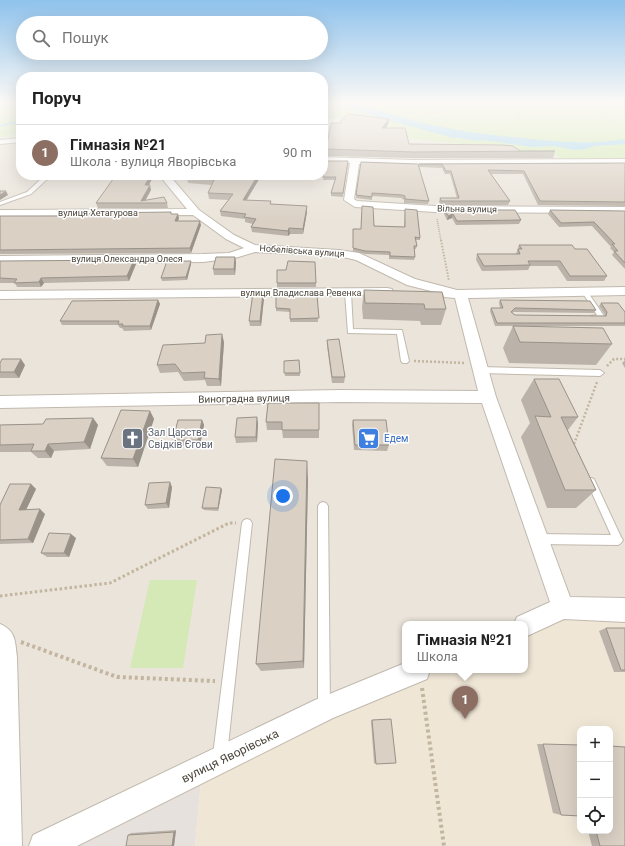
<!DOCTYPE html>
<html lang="uk">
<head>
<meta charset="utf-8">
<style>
  body { margin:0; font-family:Roboto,sans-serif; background:#f2f2f2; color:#222 }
  .controls { position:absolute; right:12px; bottom:12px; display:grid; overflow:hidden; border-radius:8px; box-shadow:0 4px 16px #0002 }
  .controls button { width:36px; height:36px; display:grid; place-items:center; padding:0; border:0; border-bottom:1px solid #e0e0e0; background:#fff; color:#222; font:20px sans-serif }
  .you { position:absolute; left:283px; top:496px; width:14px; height:14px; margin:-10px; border:3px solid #fff; border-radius:50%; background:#1a73e8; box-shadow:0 0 0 6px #1a73e833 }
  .badge { display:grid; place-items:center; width:26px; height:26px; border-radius:50%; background:#db2777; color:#fff; font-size:13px; font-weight:700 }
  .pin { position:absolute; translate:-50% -33px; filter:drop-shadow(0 1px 2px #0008) }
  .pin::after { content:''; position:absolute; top:21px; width:14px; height:12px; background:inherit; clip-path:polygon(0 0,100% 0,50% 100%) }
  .popup { position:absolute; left:402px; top:621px; width:126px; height:52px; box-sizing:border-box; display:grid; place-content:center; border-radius:8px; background:#fff; filter:drop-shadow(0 1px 3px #0005); font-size:13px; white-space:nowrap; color:#767676 }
  .popup b { font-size:15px; color:#222 }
  .popup::after { content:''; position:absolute; left:50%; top:100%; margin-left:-8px; border:8px solid transparent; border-top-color:#fff }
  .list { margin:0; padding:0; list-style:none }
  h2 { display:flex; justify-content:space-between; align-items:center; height:52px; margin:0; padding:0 16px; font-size:17px }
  h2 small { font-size:13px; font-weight:400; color:#767676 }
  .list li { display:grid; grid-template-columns:26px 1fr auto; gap:12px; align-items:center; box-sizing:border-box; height:56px; padding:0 16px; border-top:1px solid #e0e0e0 }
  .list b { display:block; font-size:15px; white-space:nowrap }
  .list p { margin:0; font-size:13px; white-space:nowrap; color:#767676 }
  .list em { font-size:13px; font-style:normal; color:#767676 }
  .icon { flex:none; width:22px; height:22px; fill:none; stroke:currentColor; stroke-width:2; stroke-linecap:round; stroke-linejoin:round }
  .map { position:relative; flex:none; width:625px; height:846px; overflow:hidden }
  .search { position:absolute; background:#fff; box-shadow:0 4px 16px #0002; left:16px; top:16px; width:312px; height:44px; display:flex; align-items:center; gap:10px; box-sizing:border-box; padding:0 14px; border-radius:22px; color:#767676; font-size:15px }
  .panel { position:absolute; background:#fff; box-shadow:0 4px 16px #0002; left:16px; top:72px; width:312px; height:108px; border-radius:16px }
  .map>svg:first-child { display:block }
  .residential { fill:#eae4da }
  .industrial { fill:#e6e1dd }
  .education { fill:#efe6d6; fill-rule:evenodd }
  .green { fill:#d4e9b5 }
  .water { fill:#a9d7f1 }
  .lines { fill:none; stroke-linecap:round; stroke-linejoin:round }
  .stream { stroke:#a9d7f1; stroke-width:2 }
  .river { fill:#a9d7f1; fill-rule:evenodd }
  .lane-casing { stroke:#c1b9ae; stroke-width:2 }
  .street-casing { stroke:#c1b9ae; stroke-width:2 }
  .path-far5 { stroke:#c3b59f; stroke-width:1; stroke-dasharray:1 1; stroke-linecap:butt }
  .path-far4 { stroke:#c3b59f; stroke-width:1.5; stroke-dasharray:1 1; stroke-linecap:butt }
  .path-far3 { stroke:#c3b59f; stroke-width:2; stroke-dasharray:1.5 1.5; stroke-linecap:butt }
  .path-far2 { stroke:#c3b59f; stroke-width:2.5; stroke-dasharray:2 2; stroke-linecap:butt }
  .path-far1 { stroke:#c3b59f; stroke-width:3; stroke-dasharray:2.5 2.5; stroke-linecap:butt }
  .path { stroke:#c3b59f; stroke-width:4; stroke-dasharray:3 3; stroke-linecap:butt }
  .lane { fill:#fff; fill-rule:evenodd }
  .street { fill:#fff; fill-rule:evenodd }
  .wall { fill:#bbb3a9 }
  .shaded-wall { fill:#999289 }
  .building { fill:#dad0c4; stroke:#999289 }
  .labels { text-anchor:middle; stroke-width:3; stroke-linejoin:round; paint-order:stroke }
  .far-street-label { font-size:9px; fill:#4a4339; stroke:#fff }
  .street-label { font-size:10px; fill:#4a4339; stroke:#fff }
  .worship-label { font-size:10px; fill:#5b616d; stroke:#fff; text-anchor:start }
  .shop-label { font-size:10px; fill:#366cbe; stroke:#fff; text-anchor:start }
  .near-street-label { font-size:12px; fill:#4a4339; stroke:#fff }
</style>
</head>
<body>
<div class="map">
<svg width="625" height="846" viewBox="0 0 625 846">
  <rect width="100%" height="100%" fill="#f6f2ec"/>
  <path class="residential" d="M21 133V175H323V160L378 162 376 143 406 138 556 155 564 162H625V610L525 624H405V670L44 846H0V137Z"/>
  <path class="industrial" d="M202 770 195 846H44Z"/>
  <path class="education" d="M625 610V846H195L202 770 418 670H525V625ZM580 729H610V831H580Z"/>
  <path class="green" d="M21 103V133L0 137V104Z
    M323 103H625V162H564L556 155 406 138 400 129 388 127 390 124 343 118 323 120Z
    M150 580H197L183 668H130Z"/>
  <path class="water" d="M430 131C495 130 561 150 625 139V144L595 146 586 149 575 150 554 146 532 147 491 141 458 137 453 138Z"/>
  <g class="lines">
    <path class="stream" d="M0 126 21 121"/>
    <path class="river" d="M336 103H353L426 124 480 134 482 137 480 140 476 141C429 133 383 119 337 105Z"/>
    <defs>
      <path id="lane" d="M50 175H55L45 181 31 194 0 205V202L27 192 41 179Z
        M277 175H281V176L279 177Z
        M585 290 587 291 604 316V318H591V316L597 315 582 292Z
        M348 291 351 293 353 329 402 330 409 361 407 363H403L401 361 397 334 348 333 345 293Z
        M481 367 600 370 604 373 600 376 481 373 477 370Z
        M591 478 594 479 621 537 623 540 621 543 618 545 539 544 536 542 534 539 536 536 539 534 611 535 587 482 588 479Z
        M323 502 326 503 328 506 330 707 328 711 324 713 320 711 318 707V506L320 503Z
        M247 519 250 520 252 523 227 755 225 760 220 762 215 760 213 755 242 523 244 520Z"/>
      <path id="street" d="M21 138V142L0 144V140Z
        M323 157 413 160 625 159V165L413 166 359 164 354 199 357 201 435 206 625 207V213L435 212 355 207 344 200 350 163H323Z
        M159 175H169L199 210 234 235 255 245 339 250 359 253 415 279 457 290 625 287V295L468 298 496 397 570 597 625 598V622L564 619 525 637V624H514L517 617 550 602 482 403 341 402 0 408V396L341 390 478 391 455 298 444 297 443 294 407 285 356 260 339 256 255 252 235 258 203 262 0 264V256L203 254 229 253 244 248 226 239 193 215 0 216V210L187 209Z
        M387 288 392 289 393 292 392 295 0 299V291Z
        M0 624C16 631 15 641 17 657L22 846H0Z
        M405 663V670H430L427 679 333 718 77 846H29L33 835 315 700Z"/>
    </defs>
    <use href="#lane" class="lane-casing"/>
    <use href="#street" class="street-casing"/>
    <path class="path-far5" d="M380 103 412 107 426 114 443 111 450 103
      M580 103 618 125
      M609 103 625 104
      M426 114 433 103
      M517 122 523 103"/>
    <path class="path-far4" d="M437 219 441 241"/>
    <path class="path-far3" d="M441 240 449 281"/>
    <path class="path-far2" d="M414 361 465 363
      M607 366 614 359H625
      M574 444 597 382"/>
    <path class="path-far1" d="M0 596 110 583 229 523H236"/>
    <path class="path" d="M21 642 117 677 215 681
      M422 688 444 846"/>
    <use href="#lane" class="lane"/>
    <use href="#street" class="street"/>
  </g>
  <path class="wall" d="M389 119 388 125 386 128 409 144 520 151H555L553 158H413L326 156V149L341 123Z
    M325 161 348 164 343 197 331 196V193L335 180H323Z
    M361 162 418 164 625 163V206L538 205 523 174H491L510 201 508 205H441L439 202 440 198H457L450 174H445L442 168 419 167 429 201 428 204 404 203V200L401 198 372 196V200L356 198Z
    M113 175H154L149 185 151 190 145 200 167 203 168 208H98L96 203 115 177H114Z
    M189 175H277V177L261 176 247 200 271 204 307 206V212L303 234H290L288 236 252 232 251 227 253 224 245 222V219L221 216 220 211 229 200 209 199 208 193 212 185 188 183 187 177Z
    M282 175H301L300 178 282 177Z
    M405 209 420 238V240H416L417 246 416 249H414L415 257 414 260 389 259V255L365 254 353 251V229H361L374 226 404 227Z
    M445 210 521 220 519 224 456 225 452 218 447 220 444 214Z
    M550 210 625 211V269L612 255 614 252 610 248 611 247 592 226 559 227 548 214Z
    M171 214 179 218 178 221 201 225 191 253 0 254V216H75Z
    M519 245 575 249 607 276 604 281H567L557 266H530L528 270 482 271 476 260 477 254H516Z
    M235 257 236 263 235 275H214L213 269Z
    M0 261 136 264 129 281 44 283 41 287H17L15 283H0Z
    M191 264 187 280 162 281 161 278Z
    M286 270 316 283V287H277V283Z
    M364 290 446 309 441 325H421L420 321 363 319 362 307Z
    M317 295 318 322H290V312L276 311V308Z
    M264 298 261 326H250L249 321Z
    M158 300 160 304 151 330 124 331 122 328H120L118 325H62L60 321Z
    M500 300 596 310 594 313 514 312 512 313 515 315 605 316V315L599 306 601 303 625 312V326H495L490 311 491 308H500L499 303Z
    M513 326 612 344 596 365 509 363 503 348Z
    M327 340 345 377 344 383H332L327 346Z
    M224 342 221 386H207L205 380 184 381 178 372 160 373 157 365Z
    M299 360 300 376H285L284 361Z
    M625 360V368L622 363Z
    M0 363 25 365 19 378H0Z
    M534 379 578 417 568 430 596 490 576 508H547L521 437 530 423 521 400Z
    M268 403 319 430V438H283L282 430H267L266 422Z
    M150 411 154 419 138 467 107 466 101 458Z
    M93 418 98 425 90 449 54 451 51 458H38L31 452H0V425L43 424Z
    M202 420 204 425 200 445 176 446 173 440Z
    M353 420 389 445 387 451 354 450 352 425Z
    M258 423 257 442 236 443 235 437Z
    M308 480 304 668 261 671 256 664Z
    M31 484 36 489 26 510 45 514 33 543 0 544V505Z
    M172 487 169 508 148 509 145 505Z
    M222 490 218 511 204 510 202 508Z
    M76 538 69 557H47L41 553Z
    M606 628H625V672H614L599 631Z
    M372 720 376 764 374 763 371 721Z
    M537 744H543L561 815 553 813Z
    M176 830 174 846 128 835 131 833Z
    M588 831H610L625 846H592Z"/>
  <path class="shaded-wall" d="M389 119 388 125 381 134 382 128Z
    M151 175H154L146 190 145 185Z
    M258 175H261V176L243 205V200Z
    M150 185 151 190 144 203 141 201Z
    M6 191 8 195 0 200V195Z
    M307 206V212L303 234V229Z
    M178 214 179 218 176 226 175 221Z
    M453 214 452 218 447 220 448 216Z
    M200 221 201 225 191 253 190 248Z
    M289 228 290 234 288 236V231Z
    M235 257 236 263 235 275 234 269Z
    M134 260 136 264 129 281 127 276Z
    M191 261V264L187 280 186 277Z
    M41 278 44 283 41 287 39 282Z
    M263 293 264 298 261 326 260 321Z
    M158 300 160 304 151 330 150 326Z
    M222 334 224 342 221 386 219 379Z
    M21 359 25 365 19 378 14 372Z
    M150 411 154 419 138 467 133 459Z
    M257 417 258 423 257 442 256 437Z
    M93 418 98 425 90 449 84 442Z
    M202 420 204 425 200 445 198 440Z
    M48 444 54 451 51 458 45 451Z
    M307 461 308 480 304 668 303 661Z
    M170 482 172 487 169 508 166 503Z
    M31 484 36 489 24 514 19 510Z
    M221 488 222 490 218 511V508Z
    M40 509 45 514 33 543 28 539Z
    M71 534 76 538 69 557 64 553Z
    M176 830 174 846H172L174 832Z"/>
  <path class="building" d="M348 114 389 119 382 128H405L409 144 503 145 513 146 520 151H555L414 152 326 149 331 123H341V120Z
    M325 161H348L343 193H331L336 177H323Z
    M361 162 418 164 429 201 405 199V196L402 195 372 193V197L356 195Z
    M625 163V202L540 201 524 171 488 170 510 201H441L440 198H459L451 171H446L442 164H419Z
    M116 175H151L145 185H150L141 201 164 197 167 203H96Z
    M189 175H258L243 200 271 201 270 204 307 206 303 229 289 228 288 231 251 227 256 219 244 217 246 214 220 211 233 194 208 193 214 180 187 177Z
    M0 191H6L0 195Z
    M362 206 373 207 374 226 405 227V209L417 210 420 238 415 237 417 246H414L415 257 390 256V252L365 251 353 248V229H361Z
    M445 210H515L521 220 457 221 453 214 448 216Z
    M550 210 625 211V263L614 251H618L612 244H615L594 222 561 223Z
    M171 212V214H178L175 221H200L190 248 0 250V216H88L90 213Z
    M519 245H572L575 249H587L607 276H570L560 261H528L530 265 484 266 477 254H520L518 249H522Z
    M216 257H235L234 269H213Z
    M134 260 127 276 41 278 39 282 14 283 17 279 0 278V261Z
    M167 261H191L186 277 161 278Z
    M288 261 315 262 316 283H277V270H286Z
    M364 290 442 292 446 309H425L424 304 365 303Z
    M253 293H263L260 321H249Z
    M276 295H317L319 318 290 319V309L276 308Z
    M158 300 150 326H122L123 324H118L119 321H60L72 301Z
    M500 300 590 301 596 310 515 308 511 312 515 315 606 316 607 312 601 303H618L625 312V323H497L491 308H503Z
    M513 326 603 328 612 344 520 342Z
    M222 334 219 379 204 378 205 372 182 373 175 364 157 365 163 345 205 343 206 335Z
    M339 339 345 377H332L327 340Z
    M2 359H21L14 372H0V363Z
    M299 360 300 373H284V361Z
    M534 379H559L578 417H561L596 490H565L535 416 551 417Z
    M268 403H319V430H282V422H266Z
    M121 410 150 411 133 459 101 458Z
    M257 417 256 437H235L237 418Z
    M93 418 84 442 48 444 45 451H31L34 444 0 445V425L43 424 46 419Z
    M178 420H202L198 440H173Z
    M353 420H386L389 445H355Z
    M275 459 307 461 303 661 256 664Z
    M170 482 166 503 145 505 149 483Z
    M10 484H31L19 510 40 509 28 539 0 540V505Z
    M206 487 221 488 218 508H202Z
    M49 533 71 534 64 553H41Z
    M606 628H625V670H621Z
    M391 719 396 763 376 764 372 720Z
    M543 744 580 745V816L561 815Z
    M610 746 625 747V846H600L596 831H610Z
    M174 832 172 846H126L128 835Z"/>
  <linearGradient id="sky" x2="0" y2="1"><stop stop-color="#8fc2ec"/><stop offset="0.46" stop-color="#fbf9f6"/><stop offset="1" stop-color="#fbf9f6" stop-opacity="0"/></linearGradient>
  <rect width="625" height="222" fill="url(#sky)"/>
  <defs>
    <symbol id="church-square" viewBox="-11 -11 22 22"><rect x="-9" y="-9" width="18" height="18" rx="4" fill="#6b7280" stroke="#fff"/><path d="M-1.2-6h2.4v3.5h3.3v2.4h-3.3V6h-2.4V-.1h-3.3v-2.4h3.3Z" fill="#fff"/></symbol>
    <symbol id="supermarket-square" viewBox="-11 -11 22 22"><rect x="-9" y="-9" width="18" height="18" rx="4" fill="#3f7fe0" stroke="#fff"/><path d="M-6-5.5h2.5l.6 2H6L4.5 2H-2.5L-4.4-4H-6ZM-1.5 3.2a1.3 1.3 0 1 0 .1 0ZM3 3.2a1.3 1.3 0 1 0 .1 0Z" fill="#fff"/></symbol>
  </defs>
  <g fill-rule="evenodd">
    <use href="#church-square" x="120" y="426" width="25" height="25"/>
    <use href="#supermarket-square" x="356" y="426" width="25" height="25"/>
  </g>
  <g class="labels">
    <g class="far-street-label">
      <text transform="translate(467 209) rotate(1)" y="3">Вільна вулиця</text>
      <text x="98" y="216">вулиця Хетагурова</text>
      <text transform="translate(302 251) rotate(4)" y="3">Нобелівська вулиця</text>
      <text x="127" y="262">вулиця Олександра Олеся</text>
      <text x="301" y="296">вулиця Владислава Ревенка</text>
    </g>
    <g class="street-label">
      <text transform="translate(244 398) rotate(-1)" y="4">Виноградна вулиця</text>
    </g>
    <g class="worship-label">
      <text x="148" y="436">Зал Царства<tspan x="148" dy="12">Свідків Єгови</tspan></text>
    </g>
    <g class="shop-label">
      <text x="384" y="442">Едем</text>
    </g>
    <g class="near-street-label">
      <text transform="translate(230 756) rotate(-26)" y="4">вулиця Яворівська</text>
    </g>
  </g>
</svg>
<div class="controls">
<button>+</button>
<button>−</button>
<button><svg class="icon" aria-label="locate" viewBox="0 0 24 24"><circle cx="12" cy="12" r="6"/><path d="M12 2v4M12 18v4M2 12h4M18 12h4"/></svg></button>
</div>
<div class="you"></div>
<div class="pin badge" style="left:465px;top:719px;background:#8d6e63">1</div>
<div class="popup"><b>Гімназія №21</b>Школа</div>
<div class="search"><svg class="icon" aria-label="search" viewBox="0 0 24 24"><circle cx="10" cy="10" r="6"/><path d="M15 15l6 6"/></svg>Пошук</div>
<section class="panel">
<h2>Поруч<small></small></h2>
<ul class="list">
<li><span class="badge" style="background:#8d6e63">1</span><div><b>Гімназія №21</b><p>Школа · вулиця Яворівська</p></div><em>90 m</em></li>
</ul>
</section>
</div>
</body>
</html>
